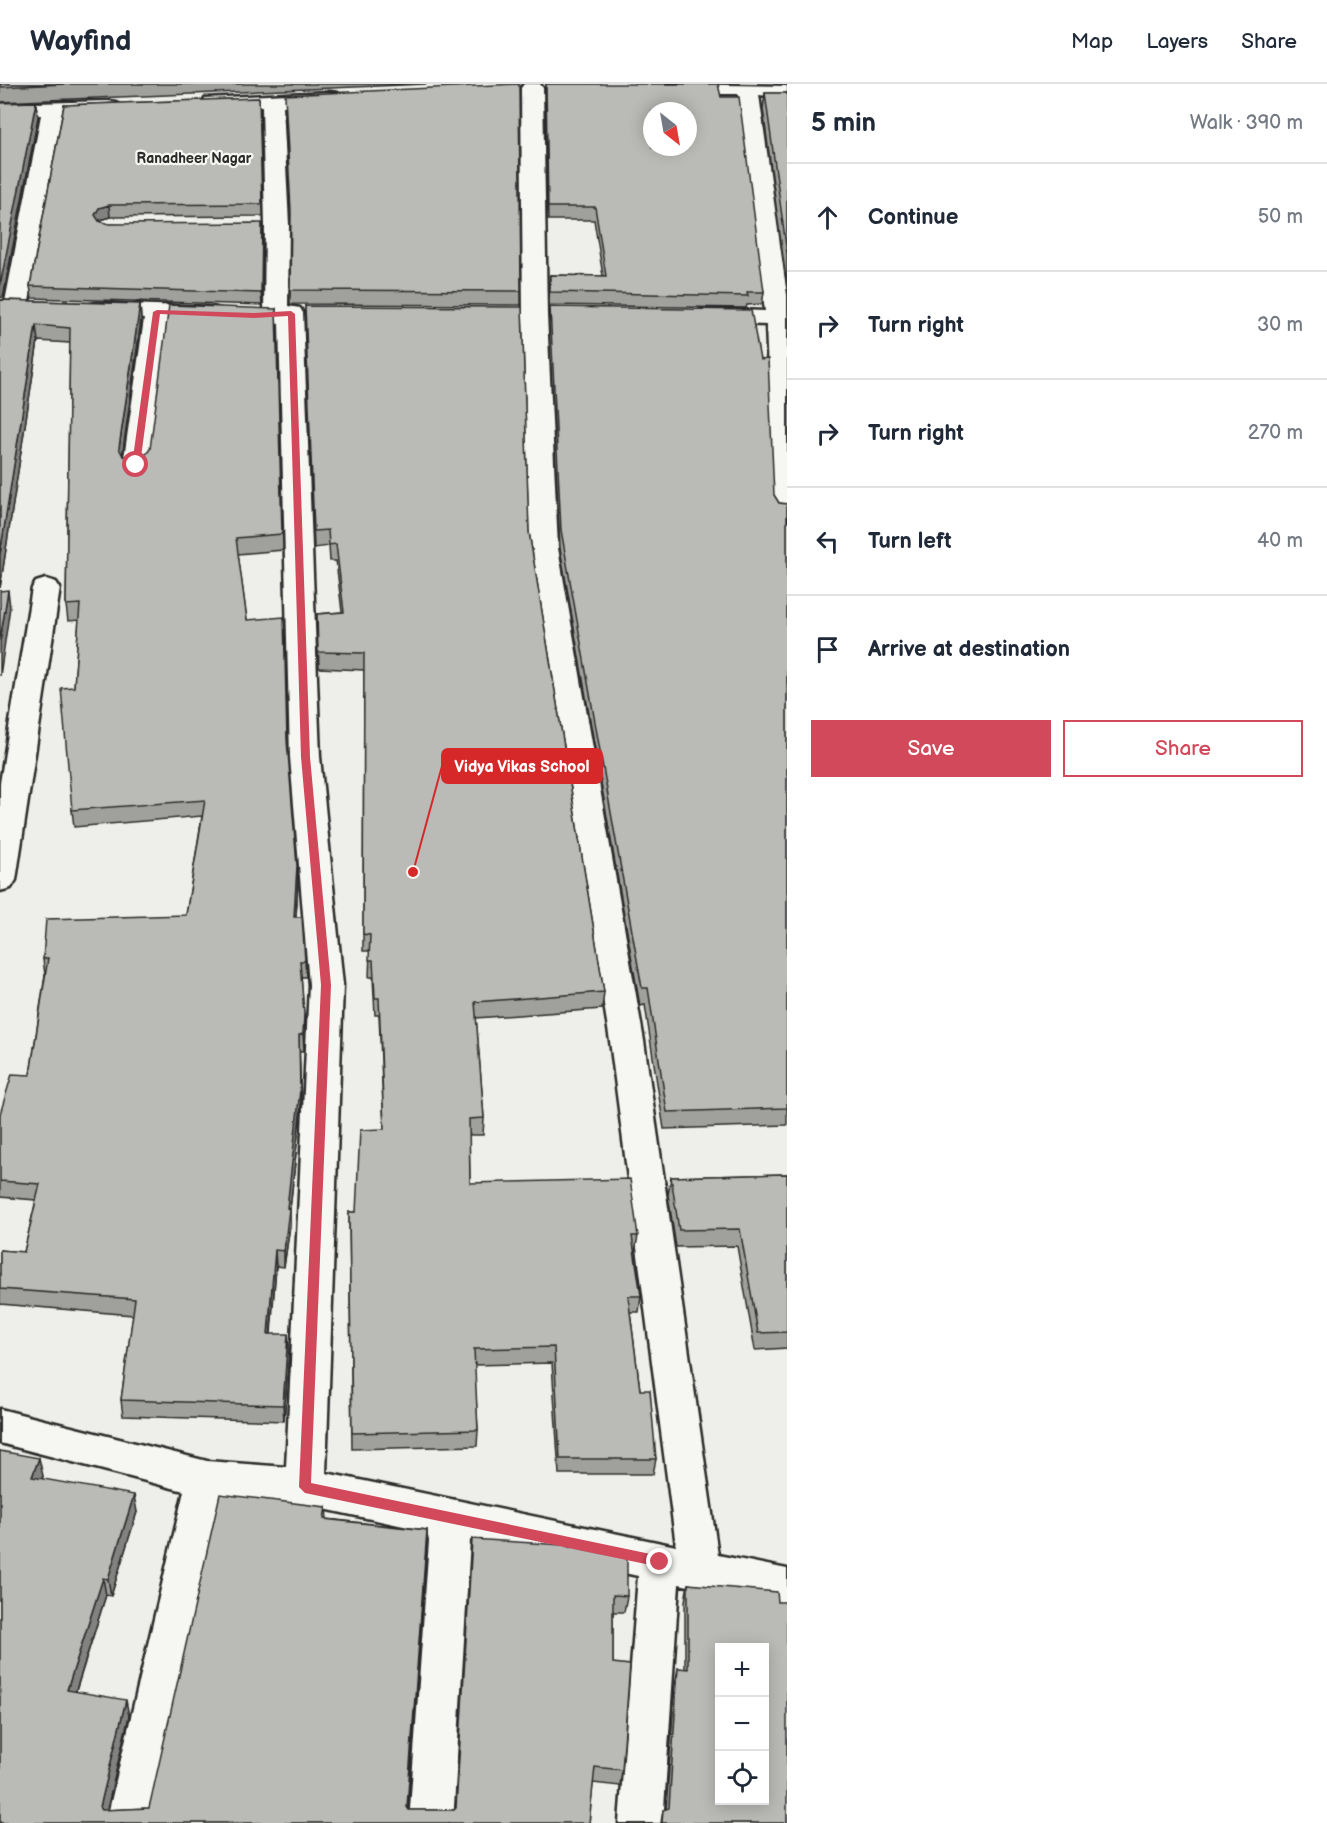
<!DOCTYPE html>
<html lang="en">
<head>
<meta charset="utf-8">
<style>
  body { margin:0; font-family:"Balsamiq Sans",sans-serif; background:#f6f6f7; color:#1f2937 }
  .controls { position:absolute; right:18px; bottom:18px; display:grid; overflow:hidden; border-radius:0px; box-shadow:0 3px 15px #0003 }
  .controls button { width:54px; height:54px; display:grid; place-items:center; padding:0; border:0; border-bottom:2px solid #e0e1e3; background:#fff; color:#1f2937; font:30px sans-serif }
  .compass { position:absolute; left:643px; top:18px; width:54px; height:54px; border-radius:50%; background:#fff; box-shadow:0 3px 15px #0003; rotate:149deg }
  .stop { position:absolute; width:18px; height:18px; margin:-14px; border:4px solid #d1495b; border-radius:50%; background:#fff }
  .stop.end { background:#d1495b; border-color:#fff; box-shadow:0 2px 6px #0008 }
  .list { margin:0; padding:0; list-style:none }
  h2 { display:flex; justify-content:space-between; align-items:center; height:78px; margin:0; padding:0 24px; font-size:26px }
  h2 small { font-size:20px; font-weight:400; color:#747a83 }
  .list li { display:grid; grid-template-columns:39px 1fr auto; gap:18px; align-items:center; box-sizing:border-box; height:108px; padding:0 24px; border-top:2px solid #e0e1e3 }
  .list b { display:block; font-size:22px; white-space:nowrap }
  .list em { font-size:20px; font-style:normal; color:#747a83 }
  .actions { display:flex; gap:12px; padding:18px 24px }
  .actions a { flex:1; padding:14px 0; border:2px solid #d1495b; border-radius:0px; text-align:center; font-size:21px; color:#d1495b }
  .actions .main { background:#d1495b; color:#fff }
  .icon { flex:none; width:33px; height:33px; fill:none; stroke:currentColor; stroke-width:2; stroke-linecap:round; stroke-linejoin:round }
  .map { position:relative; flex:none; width:787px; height:1739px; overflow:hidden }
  header { display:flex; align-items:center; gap:36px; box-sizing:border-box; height:84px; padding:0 30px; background:#fff; border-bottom:2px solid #e0e1e3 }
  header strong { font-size:28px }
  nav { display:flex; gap:33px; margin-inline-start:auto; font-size:21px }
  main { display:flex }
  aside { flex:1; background:#fff }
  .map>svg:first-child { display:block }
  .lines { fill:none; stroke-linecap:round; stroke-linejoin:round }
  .minor-casing { stroke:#2b2b2b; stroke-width:5 }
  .minor { fill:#f6f6f2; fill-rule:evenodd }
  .wall { fill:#a0a09d; stroke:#2b2b2b; stroke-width:1.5 }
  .shaded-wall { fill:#828280; stroke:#2b2b2b; stroke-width:1.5 }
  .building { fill:#babab7; stroke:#2b2b2b; stroke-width:1.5; fill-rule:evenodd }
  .route { fill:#d1495b }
  .labels { text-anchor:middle; stroke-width:4.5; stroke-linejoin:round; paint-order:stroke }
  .far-neighbourhood-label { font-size:14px; font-weight:bold; fill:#2b2b2b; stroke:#f6f6f2 }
  .leader { fill:none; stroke:#d62828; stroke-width:2 }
  .callout-dot { fill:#d62828; stroke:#f6f6f2; stroke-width:2 }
  .callout { fill:#d62828; stroke:#d62828; stroke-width:2 }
  .callout-label { font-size:16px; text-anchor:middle; font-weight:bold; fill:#fff }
</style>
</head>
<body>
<header>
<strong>Wayfind</strong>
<nav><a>Map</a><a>Layers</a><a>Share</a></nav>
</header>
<main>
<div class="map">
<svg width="787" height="1739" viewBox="0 0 787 1739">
  <rect width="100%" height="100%" fill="#eeeeea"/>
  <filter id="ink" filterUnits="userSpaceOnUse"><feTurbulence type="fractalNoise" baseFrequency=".0167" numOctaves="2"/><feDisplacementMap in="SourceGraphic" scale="12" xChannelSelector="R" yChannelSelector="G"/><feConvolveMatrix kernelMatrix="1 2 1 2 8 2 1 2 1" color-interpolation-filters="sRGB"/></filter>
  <g filter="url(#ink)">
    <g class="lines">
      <defs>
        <path id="minor" d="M524 0H540L543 4 547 231 558 464 644 957 718 1471 787 1485V1523L679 1500 663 1739H619L638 1492 470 1456 453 1739H409L429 1457 427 1447 305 1421 223 1414 150 1739H106L184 1407 0 1359V1325L207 1377 286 1383 309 901 290 673 279 239 267 237 264 232 265 141 262 23 213 25 205 24 202 19 205 14 330 8 338 9 341 14 338 19 330 20 283 22 289 141 288 222 300 224 303 229 320 673 343 901 326 1389 676 1462 610 957 530 464 523 231 521 4Z
          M667 0 787 2V14L759 11 787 211V436L777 434 774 428 766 241 708 239 699 237 696 232 699 227 708 225 765 227 738 10H675L668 8 664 4Z
          M108 17 116 18 119 23 116 28 63 31 28 223 25 228 16 230 7 228 4 223 41 31 0 32V20Z
          M96 219 212 223 221 225 224 230 221 235 212 237 168 236 149 381 145 387 136 389 127 387 123 381 144 235 87 231 84 226 87 221Z
          M46 495 56 498 60 504 16 796 11 804 0 807V699L32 504 36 498Z"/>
      </defs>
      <use href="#minor" class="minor-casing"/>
      <use href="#minor" class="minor"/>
    </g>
    <path class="wall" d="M0 0H427L0 18Z
      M546 0 721 13 764 208 762 220 747 221 746 224 549 221 550 191 603 192 594 136H548L545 12Z
      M765 9H787V203L763 25Z
      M259 14 263 132 110 133 100 136 99 137 109 140 263 150 262 221 32 214 30 202 64 21Z
      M291 130 521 207V221L290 220Z
      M0 216 140 220 141 236 122 370 123 372 134 375 144 373 276 225 283 466 238 470 247 536 287 662 298 799 296 833 305 877 306 893H301L305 947 304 967H299L301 1022 290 1125V1141L284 1183 276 1182 271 1250 289 1266 284 1337 123 1332 121 1316 133 1231 0 1220V1166L24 1168 36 1116 0 1113V1030L30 991 45 891 43 875 186 831 202 732 74 743 72 726 74 603 79 536 68 537 66 521 70 259 38 257 0 504Z
      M305 222 529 448 604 908 602 925 476 934 484 1034 483 1051H469L470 1099 638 1152 635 1168H634L641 1212 639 1228H630L640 1306 656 1375 653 1390H559L552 1279 474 1281 478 1346 477 1362 352 1365 349 1128H356L384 1045 379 931H375L373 893H369L370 867H363L364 586 319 584 317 530 342 528 336 477H330L329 462 314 464Z
      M550 223 774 411 779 419 787 420V1041L664 1045 645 921 640 922 560 464 549 240Z
      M787 1090V1264L755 1266 737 1162 676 1163 668 1111 671 1093Z
      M0 1367 43 1392 42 1395 137 1428 111 1512 106 1511 76 1607 129 1632 107 1726 149 1724 326 1423 327 1435 427 1446 426 1463 408 1724 409 1726H454L456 1724 472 1455 627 1512 624 1528H613V1579L622 1686 620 1702 593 1699 589 1739H0Z
      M688 1500 778 1518 787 1739H661L663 1726 666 1725 675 1601 678 1584 685 1585V1517Z"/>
    <path class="shaded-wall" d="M36 18 38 33 3 213 0 214V197Z
      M109 121 110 133 100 136 96 142 95 131 99 124Z
      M262 139 263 150 262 221 261 209Z
      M140 220 141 236 121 381 119 364Z
      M36 241 38 257 0 504V470Z
      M8 506 10 523 0 592V557Z
      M297 782 298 799 295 850 294 833Z
      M304 930 305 947 304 967 303 950Z
      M299 951 301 1022 290 1125V1141L284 1183V1167Z
      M275 1166 276 1182 269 1266 268 1250Z
      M288 1250 289 1266 284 1337 283 1321Z
      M39 1374 43 1392 36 1410 32 1393Z
      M134 1411 137 1428 111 1512 108 1495Z
      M427 1446 426 1463 407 1739V1723Z
      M103 1494 106 1511 71 1622 67 1606Z
      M126 1616 129 1632 104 1738 100 1723Z"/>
    <path class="building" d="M0 0H65L0 3Z
      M519 0 521 207 290 206 291 127 285 11Z
      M546 0H718L721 13H739L764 208H747L748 212 550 208V191L606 192 595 123H548ZM652 27H688V63H652Z
      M765 9H787V169Z
      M259 14 262 120 109 121 99 124 95 131 99 137 109 140 262 139 261 209 30 202 64 21Z
      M36 18 1 197H0V19Z
      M0 216 140 220 119 364 123 372 134 375 144 373 150 365 169 221 276 225 282 450 236 454 247 536 284 533 287 656 297 782 294 833H302L305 877H300L304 930 303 950 299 951 300 1006 287 1124 289 1125 284 1167 275 1166 268 1250H288L283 1321 121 1316 135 1215 0 1205V1166L24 1168 40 1100 0 1097V1030L12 990 30 991 48 874 43 875 46 835 186 831 205 716 72 726 61 604 74 603 80 520 66 521 70 244 36 241 0 470Z
      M305 222 522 223 529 448 604 908 475 918 484 1034 469 1035 470 1099 630 1095 638 1152H632L641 1212H628L640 1306H650L656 1375H560L554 1263 474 1265 478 1346 352 1349 349 1128H356L360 1046 384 1045 379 914H375L373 876H369L370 851 363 850 364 569 318 568 317 530 344 528 336 460 329 461 328 446 314 447Z
      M550 223 751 226 760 276 768 275 774 411 779 419 787 420V1024L667 1028 648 904H642L561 446Z
      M8 506 0 557V507Z
      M787 1090V1248L758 1249 740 1145 679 1146 671 1093Z
      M0 1367 39 1374 32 1393 134 1411 108 1495 103 1494 67 1606 126 1616 100 1723 102 1726 149 1724 220 1410 326 1423 324 1435 427 1446 407 1723 409 1726H454L456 1724 472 1455 564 1461 627 1474V1512L613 1511V1579L630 1581 622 1686 595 1683 589 1739H0Z
      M688 1500 777 1508 778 1518H787V1739H662L663 1726 669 1724 678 1584 688 1585ZM720 1563H765V1716H720Z"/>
  </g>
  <path class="route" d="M157 226 254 229 291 227 295 230 310 673 331 901 311 1399 660 1472 666 1478 664 1482 660 1483 305 1409 299 1403 321 901 301 673 288 232 254 234 160 230 140 381 136 383 132 381 153 228Z"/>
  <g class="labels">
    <g class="far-neighbourhood-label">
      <text x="194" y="79">Ranadheer Nagar</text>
    </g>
  </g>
  <path class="leader" d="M413 788L442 682"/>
  <circle class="callout-dot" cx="413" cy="788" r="6"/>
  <rect class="callout" x="442" y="665" width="160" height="34" rx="6"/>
  <g class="callout-label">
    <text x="522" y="688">Vidya Vikas School</text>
  </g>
</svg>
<div class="controls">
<button>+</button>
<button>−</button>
<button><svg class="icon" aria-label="locate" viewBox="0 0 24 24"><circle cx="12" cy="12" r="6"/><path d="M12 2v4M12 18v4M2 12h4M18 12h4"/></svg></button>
</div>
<svg class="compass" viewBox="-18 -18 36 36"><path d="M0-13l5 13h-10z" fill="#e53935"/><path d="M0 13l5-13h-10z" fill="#747a83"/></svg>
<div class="stop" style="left:136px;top:381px"></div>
<div class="stop end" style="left:660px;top:1478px"></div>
</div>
<aside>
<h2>5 min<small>Walk · 390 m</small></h2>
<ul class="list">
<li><svg class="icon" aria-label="ahead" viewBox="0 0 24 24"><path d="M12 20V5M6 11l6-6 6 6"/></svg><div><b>Continue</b></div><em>50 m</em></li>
<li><svg class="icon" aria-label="right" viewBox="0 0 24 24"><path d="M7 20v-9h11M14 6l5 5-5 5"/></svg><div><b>Turn right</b></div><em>30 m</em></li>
<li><svg class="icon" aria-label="right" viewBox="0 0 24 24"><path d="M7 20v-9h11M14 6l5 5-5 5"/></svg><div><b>Turn right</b></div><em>270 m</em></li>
<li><svg class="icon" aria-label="left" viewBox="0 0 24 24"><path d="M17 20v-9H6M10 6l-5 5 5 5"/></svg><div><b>Turn left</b></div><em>40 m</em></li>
<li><svg class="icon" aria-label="arrive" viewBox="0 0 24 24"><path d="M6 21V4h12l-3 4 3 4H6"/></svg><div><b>Arrive at destination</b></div></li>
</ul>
<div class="actions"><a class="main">Save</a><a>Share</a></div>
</aside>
</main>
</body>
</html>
